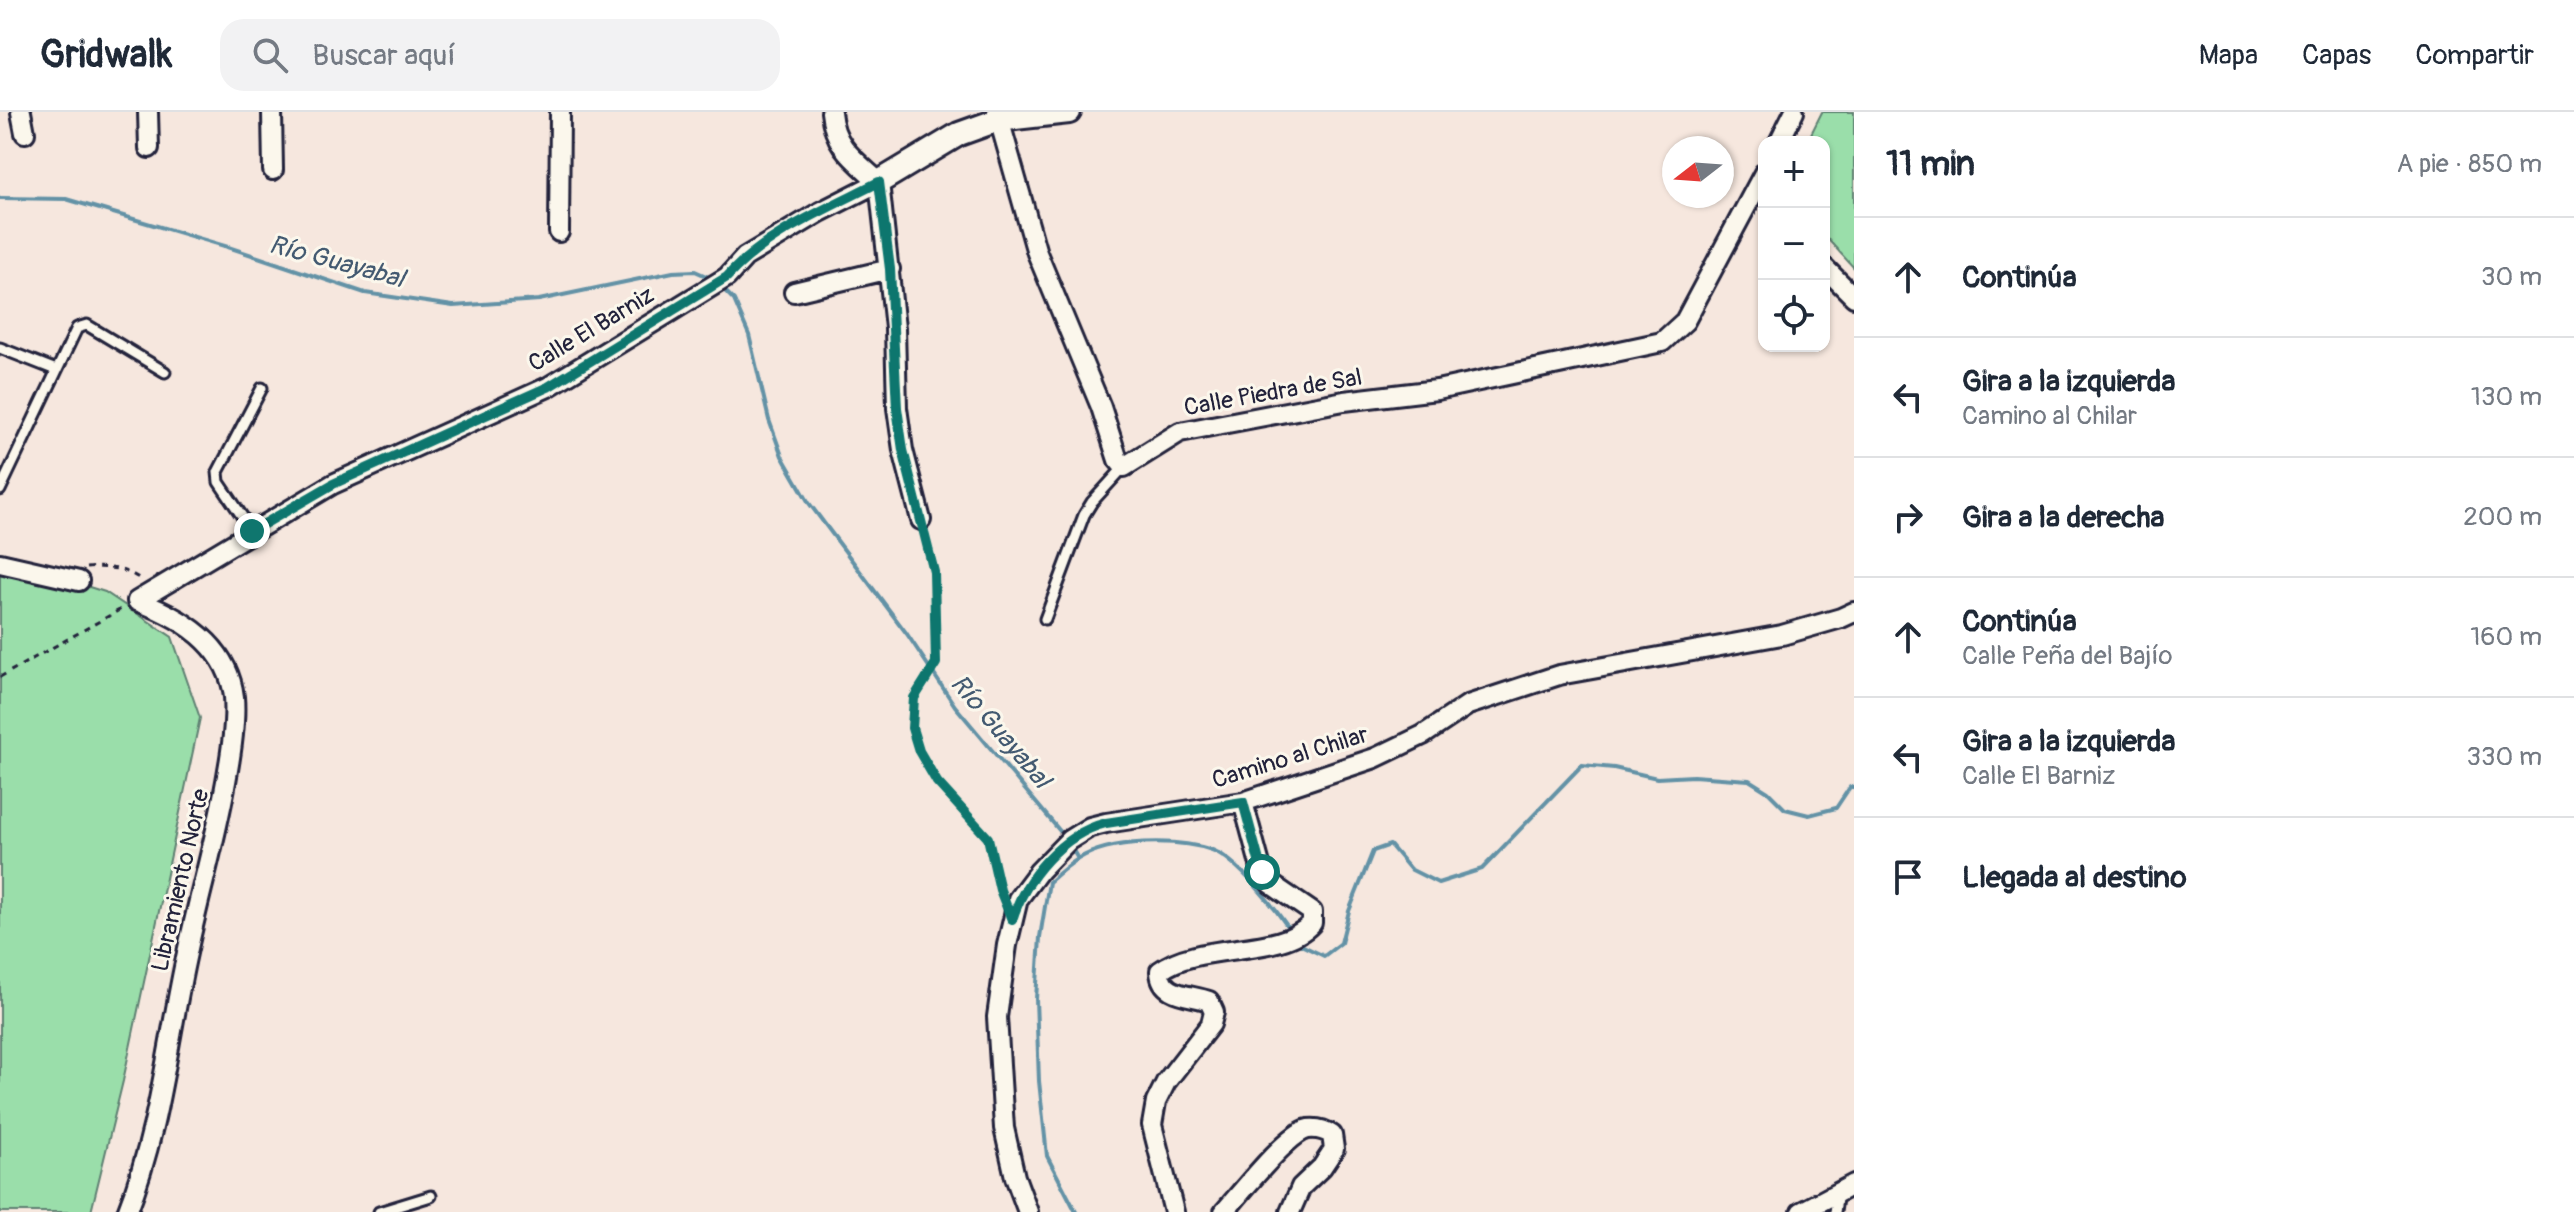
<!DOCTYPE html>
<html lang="es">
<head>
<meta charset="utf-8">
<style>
  body { margin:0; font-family:Pangolin,sans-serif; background:#f2f2f3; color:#1f2937 }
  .controls { position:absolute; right:24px; top:24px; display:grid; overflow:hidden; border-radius:16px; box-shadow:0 2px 6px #0004 }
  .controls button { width:72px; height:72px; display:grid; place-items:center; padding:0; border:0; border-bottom:2px solid #e0e1e3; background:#fff; color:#1f2937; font:40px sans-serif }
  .compass { position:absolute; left:1662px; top:24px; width:72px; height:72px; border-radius:50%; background:#fff; box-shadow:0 2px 6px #0004; rotate:253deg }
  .stop { position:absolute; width:24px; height:24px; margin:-18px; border:6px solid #0f766e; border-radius:50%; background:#fff }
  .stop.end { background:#0f766e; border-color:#fff; box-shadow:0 2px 8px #0008 }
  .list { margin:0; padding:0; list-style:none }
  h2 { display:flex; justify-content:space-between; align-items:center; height:104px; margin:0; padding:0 32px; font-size:34px }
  h2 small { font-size:26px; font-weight:400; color:#747a83 }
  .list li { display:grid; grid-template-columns:52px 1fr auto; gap:24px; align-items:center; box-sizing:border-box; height:120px; padding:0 32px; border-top:2px solid #e0e1e3 }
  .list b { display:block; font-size:30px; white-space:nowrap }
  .list p { margin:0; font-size:26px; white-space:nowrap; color:#747a83 }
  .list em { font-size:26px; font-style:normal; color:#747a83 }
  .icon { flex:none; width:44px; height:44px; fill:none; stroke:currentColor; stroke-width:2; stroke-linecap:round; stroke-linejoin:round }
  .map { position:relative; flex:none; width:1854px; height:1100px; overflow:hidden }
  header { display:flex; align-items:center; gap:48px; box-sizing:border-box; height:112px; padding:0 40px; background:#fff; border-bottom:2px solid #e0e1e3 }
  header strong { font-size:38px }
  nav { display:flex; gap:44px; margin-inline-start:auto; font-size:28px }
  .search { width:560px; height:72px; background:#f2f2f3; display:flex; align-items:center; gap:20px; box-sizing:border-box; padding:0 28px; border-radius:24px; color:#747a83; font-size:30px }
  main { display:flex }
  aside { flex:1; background:#fff }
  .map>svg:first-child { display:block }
  .green { fill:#9adeaa; stroke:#5e8072; stroke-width:2 }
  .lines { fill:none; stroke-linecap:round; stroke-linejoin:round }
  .stream { stroke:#6392a6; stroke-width:4 }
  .service-casing { stroke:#22223b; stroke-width:15 }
  .minor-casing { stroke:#22223b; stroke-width:24 }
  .tertiary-casing { stroke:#22223b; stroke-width:28 }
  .path { stroke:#22223b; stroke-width:3; stroke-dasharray:6 6; stroke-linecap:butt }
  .service { stroke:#fbf7ec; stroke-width:9 }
  .minor { stroke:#fbf7ec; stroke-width:18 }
  .tertiary { stroke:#fbf7ec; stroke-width:22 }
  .route { stroke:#0f766e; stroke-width:10 }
  .labels { text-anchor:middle; stroke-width:6; stroke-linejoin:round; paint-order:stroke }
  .street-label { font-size:24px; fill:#22223b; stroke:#fbf7ec }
  .water-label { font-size:26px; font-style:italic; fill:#435a71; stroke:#fbf7ec }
</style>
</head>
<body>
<header>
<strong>Gridwalk</strong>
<div class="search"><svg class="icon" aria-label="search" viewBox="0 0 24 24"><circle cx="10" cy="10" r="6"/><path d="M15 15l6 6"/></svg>Buscar aquí</div>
<nav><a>Mapa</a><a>Capas</a><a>Compartir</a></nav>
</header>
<main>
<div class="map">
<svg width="1854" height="1100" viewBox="0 0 1854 1100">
  <rect width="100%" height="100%" fill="#f6e7de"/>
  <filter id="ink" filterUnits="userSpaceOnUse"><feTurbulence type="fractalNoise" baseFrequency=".0125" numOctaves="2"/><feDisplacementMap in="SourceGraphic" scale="16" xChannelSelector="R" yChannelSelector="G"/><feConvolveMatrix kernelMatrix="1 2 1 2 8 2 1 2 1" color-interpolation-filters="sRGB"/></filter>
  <g filter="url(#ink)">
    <path class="green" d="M1822 0H1854V156L1824 123V30H1807Z
      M0 447 105 480 172 525 200 606 123 969 91 1100H0Z"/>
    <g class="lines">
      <path class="stream" d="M0 86 66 87 228 135 365 181 453 194 539 188 673 160 695 159 713 167
        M723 177 734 188 749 223 769 308 782 344 809 391 907 522 955 594 1064 724
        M1071 735 1078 747
        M1301 833 1324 844 1341 831 1349 799 1373 739 1390 733 1410 757 1438 771 1482 757 1582 653 1614 656 1657 666 1693 664 1749 668 1768 680 1785 697 1809 703 1836 696 1850 675H1854
        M1076 1100 1047 1044 1039 969 1036 887 1040 825 1049 770C1058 762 1068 753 1078 747 1110 727 1177 726 1212 738 1237 747 1275 796 1290 818"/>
      <defs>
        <path id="service" d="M0 236 56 258
          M0 378 77 216 87 213 165 260
          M252 419 219 370 218 360 262 276
          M1045 507 1084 403 1092 390 1124 355
          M379 1100 431 1084
          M1835 1100 1838 1080"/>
        <path id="minor" d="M21 0 25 21
          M148 0 149 36
          M272 0 273 58
          M831 0C834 35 855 48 879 70
          M997 0 1037 141 1101 295 1118 348 1124 355 1180 320 1344 289 1437 278 1662 230 1685 209 1764 61
          M1779 30 1794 0
          M879 70 895 216 897 296 903 338 921 408
          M559 120 560 0
          M1824 155 1854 185
          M794 180 890 157
          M0 451 79 469
          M137 489 333 372 548 275 727 165 745 145 820 100 879 70
          M127 1100C160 1017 168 927 187 841 200 779 218 720 228 658 232 635 236 609 234 585 228 533 181 505 137 489
          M1028 1100 1015 1065 1004 1016 997 905 1007 833 1018 787 1039 759 1069 728 1090 715 1106 711 1243 690 1375 646 1423 623 1468 593 1559 563 1782 523 1841 506 1854 500
          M1174 1100 1152 1013 1156 990 1166 970 1211 912 1214 900 1209 889C1190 882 1161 885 1160 859 1199 829 1281 846 1312 811V800L1271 772 1262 760 1243 690
          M1224 1100C1240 1082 1288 1021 1308 1017 1317 1016 1325 1018 1332 1023L1334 1037 1322 1055 1301 1075 1290 1100
          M1801 1100 1854 1072"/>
        <path id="tertiary" d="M879 70 959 22 998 8 1069 0"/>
      </defs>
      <use href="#service" class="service-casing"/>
      <use href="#minor" class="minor-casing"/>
      <use href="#tertiary" class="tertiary-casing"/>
      <path class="path" d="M926 424 934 460 936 551 914 586 912 616 919 639 937 670 988 726 1002 782
        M86 456C108 454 126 456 143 469
        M0 565 123 496"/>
      <use href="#service" class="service"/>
      <use href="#minor" class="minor"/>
      <use href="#tertiary" class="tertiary"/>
    </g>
  </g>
  <g class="lines" filter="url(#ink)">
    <path class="route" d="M252 419 333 372 548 275 727 165C765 122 828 96 879 70L890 157 897 296 903 338 934 460 936 551 914 586 912 616 919 639 937 670 988 726 1000 778 1012 808C1025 766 1062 722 1106 711L1243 690 1262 760"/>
  </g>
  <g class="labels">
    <g class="street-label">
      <text transform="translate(591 217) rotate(-31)" y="8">Calle El Barniz</text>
      <text transform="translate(1273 280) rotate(-10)" y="8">Calle Piedra de Sal</text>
      <text transform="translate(1290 645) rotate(-17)" y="8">Camino al Chilar</text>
      <text transform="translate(180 768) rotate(-77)" y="8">Libramiento Norte</text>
    </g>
    <g class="water-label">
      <text transform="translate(337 149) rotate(15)" y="9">Río Guayabal</text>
      <text transform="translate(1001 619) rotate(50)" y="9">Río Guayabal</text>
    </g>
  </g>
</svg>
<div class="controls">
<button>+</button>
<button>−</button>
<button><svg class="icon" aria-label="locate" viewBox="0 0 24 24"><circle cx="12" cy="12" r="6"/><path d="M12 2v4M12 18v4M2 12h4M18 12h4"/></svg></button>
</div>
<svg class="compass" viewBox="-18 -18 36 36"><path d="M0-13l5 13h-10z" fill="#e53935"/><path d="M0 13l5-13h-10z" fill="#747a83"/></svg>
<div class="stop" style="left:1262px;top:760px"></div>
<div class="stop end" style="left:252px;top:419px"></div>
</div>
<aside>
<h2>11 min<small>A pie · 850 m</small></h2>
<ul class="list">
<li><svg class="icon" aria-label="ahead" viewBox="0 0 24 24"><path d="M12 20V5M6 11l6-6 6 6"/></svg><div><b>Continúa</b></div><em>30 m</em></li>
<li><svg class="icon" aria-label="left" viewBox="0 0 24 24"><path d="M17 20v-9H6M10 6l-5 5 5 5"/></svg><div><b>Gira a la izquierda</b><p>Camino al Chilar</p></div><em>130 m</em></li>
<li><svg class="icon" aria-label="right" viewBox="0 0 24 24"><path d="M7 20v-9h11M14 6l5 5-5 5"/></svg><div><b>Gira a la derecha</b></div><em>200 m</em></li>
<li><svg class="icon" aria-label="ahead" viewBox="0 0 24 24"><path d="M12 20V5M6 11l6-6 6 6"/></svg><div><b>Continúa</b><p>Calle Peña del Bajío</p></div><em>160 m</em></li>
<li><svg class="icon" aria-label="left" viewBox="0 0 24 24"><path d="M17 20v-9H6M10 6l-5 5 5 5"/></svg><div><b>Gira a la izquierda</b><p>Calle El Barniz</p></div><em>330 m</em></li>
<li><svg class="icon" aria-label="arrive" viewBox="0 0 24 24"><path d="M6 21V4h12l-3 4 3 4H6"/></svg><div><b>Llegada al destino</b></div></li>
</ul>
</aside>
</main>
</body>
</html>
